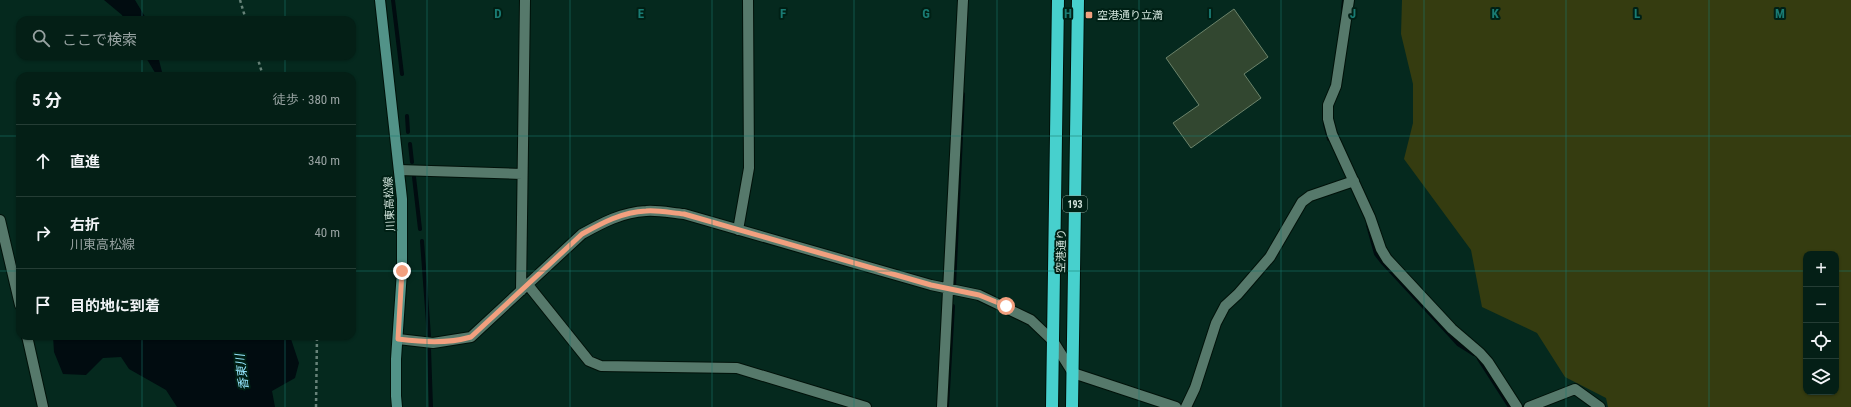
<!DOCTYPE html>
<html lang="ja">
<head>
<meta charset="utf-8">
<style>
  body { margin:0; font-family:"Roboto Condensed","Noto Sans JP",sans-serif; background:#0d271f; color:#f1f3f6 }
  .controls { position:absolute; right:12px; bottom:12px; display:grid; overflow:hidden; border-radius:8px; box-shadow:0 1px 3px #0004 }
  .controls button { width:36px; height:36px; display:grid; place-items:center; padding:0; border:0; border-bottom:1px solid #253d35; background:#041f16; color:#f1f3f6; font:20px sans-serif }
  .stop { position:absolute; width:12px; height:12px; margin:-9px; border:3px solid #f2a07f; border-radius:50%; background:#fff }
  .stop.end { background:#f2a07f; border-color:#fff; box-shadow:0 1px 4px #0008 }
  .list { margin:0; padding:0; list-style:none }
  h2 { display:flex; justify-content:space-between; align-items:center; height:52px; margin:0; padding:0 16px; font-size:17px }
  h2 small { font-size:13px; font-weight:400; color:#97a2a1 }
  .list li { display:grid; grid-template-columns:26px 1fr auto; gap:12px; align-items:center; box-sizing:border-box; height:72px; padding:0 16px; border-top:1px solid #253d35 }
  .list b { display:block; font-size:15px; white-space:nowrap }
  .list p { margin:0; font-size:13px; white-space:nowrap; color:#97a2a1 }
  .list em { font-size:13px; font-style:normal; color:#97a2a1 }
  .icon { flex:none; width:22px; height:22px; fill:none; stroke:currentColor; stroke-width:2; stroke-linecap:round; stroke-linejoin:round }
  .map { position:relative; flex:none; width:1851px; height:407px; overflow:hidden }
  .search { position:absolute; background:#041f16; box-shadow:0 1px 3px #0004; left:16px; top:16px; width:340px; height:44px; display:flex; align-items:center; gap:10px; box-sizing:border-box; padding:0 14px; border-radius:12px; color:#97a2a1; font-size:15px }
  .panel { position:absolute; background:#041f16; box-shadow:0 1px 3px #0004; left:16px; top:72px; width:340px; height:268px; border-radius:12px }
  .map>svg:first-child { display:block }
  .green { fill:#353c10; fill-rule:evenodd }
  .water { fill:#010c10 }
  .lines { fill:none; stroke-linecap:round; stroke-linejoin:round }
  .stream { stroke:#010c10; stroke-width:4 }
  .building { fill:#324730; stroke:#6c836a }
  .street-casing { stroke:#001109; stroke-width:12 }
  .secondary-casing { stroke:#001109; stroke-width:12 }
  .highway-casing { stroke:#001109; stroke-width:14 }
  .path { stroke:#678379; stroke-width:2.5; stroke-dasharray:3 3; stroke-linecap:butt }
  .street { stroke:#56796b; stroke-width:10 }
  .secondary { stroke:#529388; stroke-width:10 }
  .highway { stroke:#47d0cd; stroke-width:12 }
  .route { stroke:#f2a07f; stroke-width:5 }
  .grid { fill:none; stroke:#197b73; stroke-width:1; stroke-opacity:0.55 }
  .poi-dot { fill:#f2a07f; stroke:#002015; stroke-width:1.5 }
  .labels { text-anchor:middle; stroke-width:4; stroke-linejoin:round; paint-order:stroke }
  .shield { fill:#002015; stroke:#90a79e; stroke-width:1 }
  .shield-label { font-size:10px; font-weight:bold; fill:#cee1d9 }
  .poi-label { font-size:11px; fill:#cee1d9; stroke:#002015; text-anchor:start }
  .street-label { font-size:11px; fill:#cee1d9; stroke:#002015 }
  .water-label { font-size:12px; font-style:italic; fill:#91e1f8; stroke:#002015 }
  .grid-label { font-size:13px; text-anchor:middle; font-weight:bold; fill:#197b73; stroke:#002015; stroke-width:4; stroke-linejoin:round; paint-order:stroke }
</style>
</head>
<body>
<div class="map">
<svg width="1851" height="407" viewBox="0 0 1851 407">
  <rect width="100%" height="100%" fill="#05291e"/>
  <path class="green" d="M1402 0H1851V407H1608L1606 398 1565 377 1537 333 1482 307 1471 250 1404 159 1413 123V84L1401 34ZM1806 254H1836V392H1806Z"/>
  <path class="water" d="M104 0H135L147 20H124L122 15Z
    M145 56H158L163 76H157Z
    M53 336H161L169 339 171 336H290L299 363 295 378 272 391 275 407H177L166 390 129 369 121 357 103 358 86 375 63 374 54 352Z"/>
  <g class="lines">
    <path class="stream" d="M393 0 402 74
      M1343 9 1344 0
      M407 116 408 132
      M1325 124 1329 139
      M410 144 412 162
      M414 177 420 229
      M1368 225 1376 254 1383 263 1448 333 1458 344 1474 354
      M422 241 429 336
      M954 286 963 94
      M429 349 431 407
      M1479 359 1510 407
      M947 407 953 306"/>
  </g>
  <path class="building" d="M1234 9 1268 57 1244 74 1261 98 1191 148 1173 123 1199 105 1166 58Z"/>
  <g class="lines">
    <defs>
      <path id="street" d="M1349 0 1336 86 1328 105V119L1332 134 1370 217 1381 249 1387 259 1452 329 1480 353 1488 362 1517 407
        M399 170 522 174
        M0 220 20 305
        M738 230 749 168 748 0
        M528 285 589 361 601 366 737 368 866 407
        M521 291 525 0
        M27 336 43 407
        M398 339 433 343 471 337 582 234C602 223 622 212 646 211 658 210 672 213 684 214L931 285 979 295 1031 320 1053 341 1073 373 1176 407
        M942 407 963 0
        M1186 407 1195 388 1216 323 1225 306 1238 294 1270 257 1302 202 1310 196 1354 181
        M1529 407 1575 389 1600 407"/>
      <path id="secondary" d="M380 0 402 199V271L396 359V396L397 407"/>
      <path id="highway" d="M1052 407 1058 0
        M1072 407 1078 0"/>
    </defs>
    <use href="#street" class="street-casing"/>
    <use href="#secondary" class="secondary-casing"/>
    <use href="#highway" class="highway-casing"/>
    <path class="path" d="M240 0 246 20
      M257 56 263 76
      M316 407 317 336"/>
    <use href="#street" class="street"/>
    <use href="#secondary" class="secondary"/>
    <use href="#highway" class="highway"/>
  </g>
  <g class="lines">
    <path class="route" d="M402 271 398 339C423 342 446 344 471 337L582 234C602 223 622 212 646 211 658 210 672 213 684 214L931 285 979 295 1006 306"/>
  </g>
  <path class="grid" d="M142 0V20M285 0V20M427 0V407M570 0V407M712 0V407M854 0V407M997 0V407M1139 0V407M1281 0V407M1424 0V407M1566 0V407M1709 0V407M142 56V76M285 56V76M0 136H20M352 136H1851M0 271H20M352 271H1806M1836 271H1851M142 336V407M285 336V407"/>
  <rect class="poi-dot" x="1085" y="11" width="8" height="8" rx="2"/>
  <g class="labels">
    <rect class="shield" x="1063" y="196" width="24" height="16" rx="3"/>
    <g class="shield-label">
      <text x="1075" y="208">193</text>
    </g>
    <g class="poi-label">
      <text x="1097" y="19">空港通り立満</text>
    </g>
    <g class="street-label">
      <text transform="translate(389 204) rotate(-93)" y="4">川東高松線</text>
      <text transform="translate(1061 251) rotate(-89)" y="4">空港通り</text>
    </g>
    <g class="water-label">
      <text transform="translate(242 372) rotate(-97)" y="4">香東川</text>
    </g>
  </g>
  <g class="grid-label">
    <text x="498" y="18">D</text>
    <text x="641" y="18">E</text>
    <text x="783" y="18">F</text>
    <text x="926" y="18">G</text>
    <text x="1068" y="18">H</text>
    <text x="1210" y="18">I</text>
    <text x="1353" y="18">J</text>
    <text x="1495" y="18">K</text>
    <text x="1637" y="18">L</text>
    <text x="1780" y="18">M</text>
  </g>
</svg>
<div class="controls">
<button>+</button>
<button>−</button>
<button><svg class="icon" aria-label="locate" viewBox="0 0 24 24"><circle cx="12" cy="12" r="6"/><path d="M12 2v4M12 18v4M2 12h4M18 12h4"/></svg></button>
<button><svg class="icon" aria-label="layers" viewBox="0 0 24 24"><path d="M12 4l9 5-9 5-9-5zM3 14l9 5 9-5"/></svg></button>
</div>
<div class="stop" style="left:1006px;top:306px"></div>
<div class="stop end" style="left:402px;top:271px"></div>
<div class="search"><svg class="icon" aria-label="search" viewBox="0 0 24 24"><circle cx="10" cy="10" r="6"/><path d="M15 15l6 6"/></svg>ここで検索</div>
<section class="panel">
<h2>5 分<small>徒歩 · 380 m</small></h2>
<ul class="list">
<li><svg class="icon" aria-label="ahead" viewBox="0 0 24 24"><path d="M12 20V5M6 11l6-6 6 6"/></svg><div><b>直進</b></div><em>340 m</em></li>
<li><svg class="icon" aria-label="right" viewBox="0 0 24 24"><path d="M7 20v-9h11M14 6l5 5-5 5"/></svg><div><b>右折</b><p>川東高松線</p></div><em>40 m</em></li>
<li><svg class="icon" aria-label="arrive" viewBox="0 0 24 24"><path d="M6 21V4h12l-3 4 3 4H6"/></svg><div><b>目的地に到着</b></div></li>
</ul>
</section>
</div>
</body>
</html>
